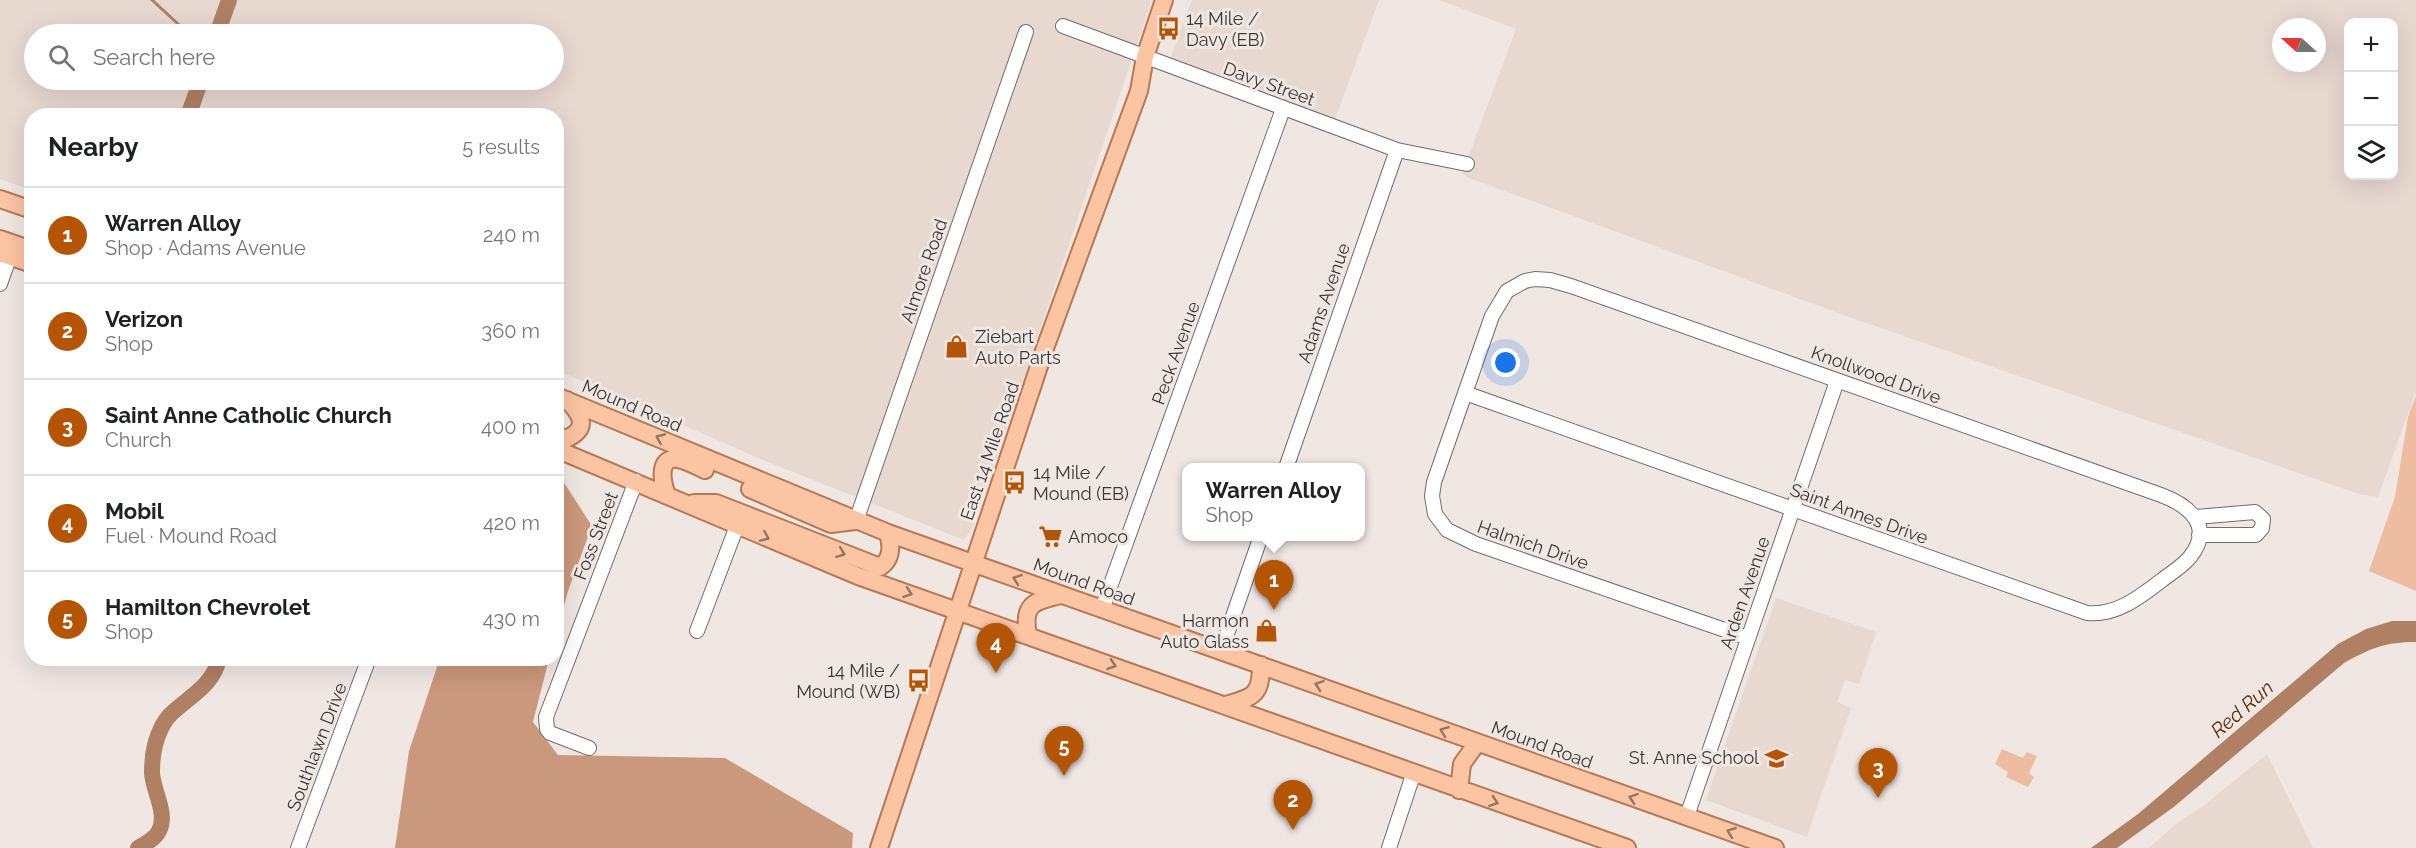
<!DOCTYPE html>
<html lang="en">
<head>
<meta charset="utf-8">
<style>
  body { margin:0; font-family:Raleway,sans-serif; background:#f2f2f2; color:#202124 }
  .controls { position:absolute; right:18px; top:18px; display:grid; overflow:hidden; border-radius:12px; box-shadow:0 6px 24px #0002 }
  .controls button { width:54px; height:54px; display:grid; place-items:center; padding:0; border:0; border-bottom:2px solid #e0e0e0; background:#fff; color:#202124; font:30px sans-serif }
  .compass { position:absolute; left:2272px; top:18px; width:54px; height:54px; border-radius:50%; background:#fff; box-shadow:0 6px 24px #0002; rotate:291deg }
  .you { position:absolute; left:1506px; top:363px; width:21px; height:21px; margin:-15px; border:4px solid #fff; border-radius:50%; background:#1a73e8; box-shadow:0 0 0 9px #1a73e833 }
  .badge { display:grid; place-items:center; width:39px; height:39px; border-radius:50%; background:#b35504; color:#fff; font-size:20px; font-weight:700 }
  .pin { position:absolute; translate:-50% -50px; filter:drop-shadow(0 2px 3px #0008) }
  .pin::after { content:''; position:absolute; top:32px; width:21px; height:18px; background:inherit; clip-path:polygon(0 0,100% 0,50% 100%) }
  .popup { position:absolute; left:1182px; top:463px; width:183px; height:78px; box-sizing:border-box; display:grid; place-content:center; border-radius:12px; background:#fff; filter:drop-shadow(0 2px 4px #0005); font-size:20px; white-space:nowrap; color:#757577 }
  .popup b { font-size:22px; color:#202124 }
  .popup::after { content:''; position:absolute; left:50%; top:100%; margin-left:-12px; border:12px solid transparent; border-top-color:#fff }
  .list { margin:0; padding:0; list-style:none }
  h2 { display:flex; justify-content:space-between; align-items:center; height:78px; margin:0; padding:0 24px; font-size:26px }
  h2 small { font-size:20px; font-weight:400; color:#757577 }
  .list li { display:grid; grid-template-columns:39px 1fr auto; gap:18px; align-items:center; box-sizing:border-box; height:96px; padding:0 24px; border-top:2px solid #e0e0e0 }
  .list b { display:block; font-size:22px; white-space:nowrap }
  .list p { margin:0; font-size:20px; white-space:nowrap; color:#757577 }
  .list em { font-size:20px; font-style:normal; color:#757577 }
  .icon { flex:none; width:33px; height:33px; fill:none; stroke:currentColor; stroke-width:2; stroke-linecap:round; stroke-linejoin:round }
  .map { position:relative; flex:none; width:2416px; height:848px; overflow:hidden }
  .search { position:absolute; background:#fff; box-shadow:0 6px 24px #0002; left:24px; top:24px; width:540px; height:66px; display:flex; align-items:center; gap:15px; box-sizing:border-box; padding:0 21px; border-radius:33px; color:#757577; font-size:22px }
  .panel { position:absolute; background:#fff; box-shadow:0 6px 24px #0002; left:24px; top:108px; width:540px; height:558px; border-radius:24px }
  .map>svg:first-child { display:block }
  .built { fill:#e7d8d0; fill-rule:evenodd }
  .green { fill:#eebca0 }
  .forest { fill:#ca987c }
  .water { fill:#b08065 }
  .lines { fill:none; stroke-linecap:round; stroke-linejoin:round }
  .stream { stroke:#b08065; stroke-width:3 }
  .river { stroke:#b08065; stroke-width:16 }
  .minor-casing { stroke:#736c68; stroke-width:16 }
  .major-casing { stroke:#b67955; stroke-width:20 }
  .minor { stroke:#fff; stroke-width:14 }
  .major { stroke:#fbc4a3; stroke-width:16 }
  .oneway { stroke:#917666 }
  .labels { text-anchor:middle; stroke-width:6; stroke-linejoin:round; paint-order:stroke }
  .poi-label { font-size:18px; fill:#3a3735; stroke:#f0e7e3; text-anchor:start }
  .street-label { font-size:18px; fill:#3a3735; stroke:#f0e7e3 }
  .water-label { font-size:20px; font-style:italic; fill:#5c2d0d; stroke:#f0e7e3 }
</style>
</head>
<body>
<div class="map">
<svg width="2416" height="848" viewBox="0 0 2416 848">
  <rect width="100%" height="100%" fill="#f0e7e3"/>
  <path class="built" d="M0 0H1152L973 527 964 540 763 460 557 370 556 116H32L31 190 0 179ZM34 34H554V80H34Z
    M1192 0H1379L1335 119 1170 60Z
    M1439 0H2416V392L2378 497 2359 494 1852 318 1469 178 1462 174 1516 29ZM2348 22H2394V176H2348ZM2281 27H2317V63H2281Z
    M1776 598 1876 632 1859 684 1845 680 1837 702 1851 708 1807 837 1706 800Z
    M2267 754 2313 848H2149L2177 823 2202 807Z"/>
  <path class="green" d="M2416 396V591L2369 571 2395 497 2408 417Z
    M2002 749 2023 758 2027 752 2037 756 2029 773 2034 777 2028 787 2006 777 2008 772 1995 764Z"/>
  <path class="forest" d="M557 475H559L592 526 568 591 557 632Z
    M440 658 549 659 533 722 558 755 725 758 853 833 852 848H395L409 751Z"/>
  <path class="water" d="M2392 621H2416V642C2385 642 2371 648 2344 663L2175 806 2117 848H2091L2138 814 2338 644 2366 629Z"/>
  <g class="lines">
    <path class="stream" d="M152 0 189 34"/>
    <path class="river" d="M217 34 229 0
      M188 116 201 80
      M138 848C145 844 155 839 159 831 168 813 153 791 152 773 152 764 153 753 155 745 158 734 163 721 172 713 190 696 214 685 219 658"/>
    <defs>
      <path id="minor" d="M1063 26 1397 150 1467 164
        M0 284 13 247
        M1465 393 2087 613C2116 616 2140 597 2162 580 2171 573 2183 566 2190 557 2215 526 2188 505 2161 495L1571 286 1550 280 1535 279 1525 281 1507 291 1492 316 1434 482 1432 496 1435 514 1447 530 1476 544 1748 638
        M1286 468 1397 150
        M2196 517 2255 512 2263 519 2262 528 2256 535H2199
        M856 521 1026 32
        M1102 609 1283 109
        M697 631 740 518
        M1221 651 1261 536
        M589 748 550 733 547 729 546 717 636 481
        M1687 816 1837 381
        M298 848 369 658
        M1389 848 1414 772"/>
      <path id="major" d="M0 199 32 210
        M0 239 32 250
        M0 253 32 264
        M556 396 888 533 1775 848
        M556 435 566 439C590 428 581 414 567 400
        M556 449 858 576 1627 848
        M750 489 831 524 855 521
        M667 495C662 482 656 453 682 460 689 462 697 466 705 470
        M694 503H716L880 567C892 559 892 547 888 533
        M1028 635C1022 604 1034 601 1061 595
        M1226 705C1253 697 1261 696 1261 665
        M1459 790 1462 764 1477 743
        M879 848 1044 351 1139 91 1145 57 1164 0"/>
    </defs>
    <use href="#minor" class="minor-casing"/>
    <use href="#major" class="major-casing"/>
    <use href="#minor" class="minor"/>
    <use href="#major" class="major"/>
  </g>
  <defs><path id="oneway-chevron" d="M-2-3.5L2.5 0L-2 3.5" fill="none" stroke-width="1.6" stroke-linecap="round" stroke-linejoin="round" transform="scale(1.5)"/></defs>
  <g class="oneway">
    <use href="#oneway-chevron" transform="translate(660 438) rotate(-157)"/>
    <use href="#oneway-chevron" transform="translate(765 537) rotate(23)"/>
    <use href="#oneway-chevron" transform="translate(841 553) rotate(21)"/>
    <use href="#oneway-chevron" transform="translate(1017 579) rotate(-160)"/>
    <use href="#oneway-chevron" transform="translate(908 593) rotate(19)"/>
    <use href="#oneway-chevron" transform="translate(1112 665) rotate(19)"/>
    <use href="#oneway-chevron" transform="translate(1319 685) rotate(-161)"/>
    <use href="#oneway-chevron" transform="translate(1444 731) rotate(-160)"/>
    <use href="#oneway-chevron" transform="translate(1633 798) rotate(-161)"/>
    <use href="#oneway-chevron" transform="translate(1494 802) rotate(19)"/>
    <use href="#oneway-chevron" transform="translate(1731 832) rotate(-160)"/>
  </g>
  <defs>
    <symbol id="bus-bare" viewBox="-9 -9 18 18"><path d="M-5-6H5V4H4V6H2V4H-2V6H-4V4H-5ZM-3.5-4V0h7V-4ZM-3.5 1.2v1.5H-2V1.2ZM2 1.2v1.5H3.5V1.2Z" fill="#b35504" stroke="#f0e7e3" stroke-width="2.5" paint-order="stroke"/></symbol>
    <symbol id="shop-bare" viewBox="-9 -9 18 18"><path d="M-5-2.5h2.3a2.7 3.5 0 0 1 5.4 0H5L5.5 6h-11ZM-1.5-2.5h3a1.5 2.3 0 0 0-3 0Z" fill="#b35504" stroke="#f0e7e3" stroke-width="2.5" paint-order="stroke"/></symbol>
    <symbol id="supermarket-bare" viewBox="-9 -9 18 18"><path d="M-6-5.5h2.5l.6 2H6L4.5 2H-2.5L-4.4-4H-6ZM-1.5 3.2a1.3 1.3 0 1 0 .1 0ZM3 3.2a1.3 1.3 0 1 0 .1 0Z" fill="#b35504" stroke="#f0e7e3" stroke-width="2.5" paint-order="stroke"/></symbol>
    <symbol id="school-bare" viewBox="-9 -9 18 18"><path d="M0-5L7-2L0 1L-7-2ZM-4 1L0 2.5L4 1V4Q0 6-4 4Z" fill="#b35504" stroke="#f0e7e3" stroke-width="2.5" paint-order="stroke"/></symbol>
  </defs>
  <g fill-rule="evenodd">
    <use href="#bus-bare" x="1152" y="12" width="33" height="33"/>
    <use href="#shop-bare" x="940" y="330" width="33" height="33"/>
    <use href="#bus-bare" x="998" y="466" width="33" height="33"/>
    <use href="#supermarket-bare" x="1034" y="520" width="33" height="33"/>
    <use href="#shop-bare" x="1250" y="614" width="33" height="33"/>
    <use href="#bus-bare" x="902" y="664" width="33" height="33"/>
    <use href="#school-bare" x="1760" y="742" width="33" height="33"/>
  </g>
  <g class="labels">
    <g class="poi-label">
      <text x="1186" y="25">14 Mile /<tspan x="1186" dy="21">Davy (EB)</tspan></text>
      <text x="975" y="343">Ziebart<tspan x="975" dy="21">Auto Parts</tspan></text>
      <text x="1033" y="479">14 Mile /<tspan x="1033" dy="21">Mound (EB)</tspan></text>
      <text x="1068" y="543">Amoco</text>
      <text x="1249" y="627" text-anchor="end">Harmon<tspan x="1249" dy="21">Auto Glass</tspan></text>
      <text x="900" y="677" text-anchor="end">14 Mile /<tspan x="900" dy="21">Mound (WB)</tspan></text>
      <text x="1759" y="764" text-anchor="end">St. Anne School</text>
    </g>
    <g class="street-label">
      <text transform="translate(1269 84) rotate(20)" y="6">Davy Street</text>
      <text transform="translate(924 271) rotate(-71)" y="6">Almore Road</text>
      <text transform="translate(1324 303) rotate(-71)" y="6">Adams Avenue</text>
      <text transform="translate(1176 353) rotate(-70)" y="6">Peck Avenue</text>
      <text transform="translate(1876 375) rotate(20)" y="6">Knollwood Drive</text>
      <text transform="translate(632 406) rotate(23)" y="6">Mound Road</text>
      <text transform="translate(990 451) rotate(-71)" y="6">East 14 Mile Road</text>
      <text transform="translate(1859 514) rotate(20)" y="6">Saint Annes Drive</text>
      <text transform="translate(596 536) rotate(-69)" y="6">Foss Street</text>
      <text transform="translate(1533 545) rotate(19)" y="6">Halmich Drive</text>
      <text transform="translate(1084 582) rotate(20)" y="6">Mound Road</text>
      <text transform="translate(1745 593) rotate(-71)" y="6">Arden Avenue</text>
      <text transform="translate(1542 745) rotate(20)" y="6">Mound Road</text>
      <text transform="translate(317 747) rotate(-69)" y="6">Southlawn Drive</text>
    </g>
    <g class="water-label">
      <text transform="translate(2242 709) rotate(-41)" y="7">Red Run</text>
    </g>
  </g>
</svg>
<div class="controls">
<button>+</button>
<button>−</button>
<button><svg class="icon" aria-label="layers" viewBox="0 0 24 24"><path d="M12 4l9 5-9 5-9-5zM3 14l9 5 9-5"/></svg></button>
</div>
<svg class="compass" viewBox="-18 -18 36 36"><path d="M0-13l5 13h-10z" fill="#e53935"/><path d="M0 13l5-13h-10z" fill="#757577"/></svg>
<div class="you"></div>
<div class="pin badge" style="left:1274px;top:610px">1</div>
<div class="popup"><b>Warren Alloy</b>Shop</div>
<div class="pin badge" style="left:1293px;top:830px">2</div>
<div class="pin badge" style="left:1878px;top:798px">3</div>
<div class="pin badge" style="left:996px;top:673px">4</div>
<div class="pin badge" style="left:1064px;top:776px">5</div>
<div class="search"><svg class="icon" aria-label="search" viewBox="0 0 24 24"><circle cx="10" cy="10" r="6"/><path d="M15 15l6 6"/></svg>Search here</div>
<section class="panel">
<h2>Nearby<small>5 results</small></h2>
<ul class="list">
<li><span class="badge">1</span><div><b>Warren Alloy</b><p>Shop · Adams Avenue</p></div><em>240 m</em></li>
<li><span class="badge">2</span><div><b>Verizon</b><p>Shop</p></div><em>360 m</em></li>
<li><span class="badge">3</span><div><b>Saint Anne Catholic Church</b><p>Church</p></div><em>400 m</em></li>
<li><span class="badge">4</span><div><b>Mobil</b><p>Fuel · Mound Road</p></div><em>420 m</em></li>
<li><span class="badge">5</span><div><b>Hamilton Chevrolet</b><p>Shop</p></div><em>430 m</em></li>
</ul>
</section>
</div>
</body>
</html>
